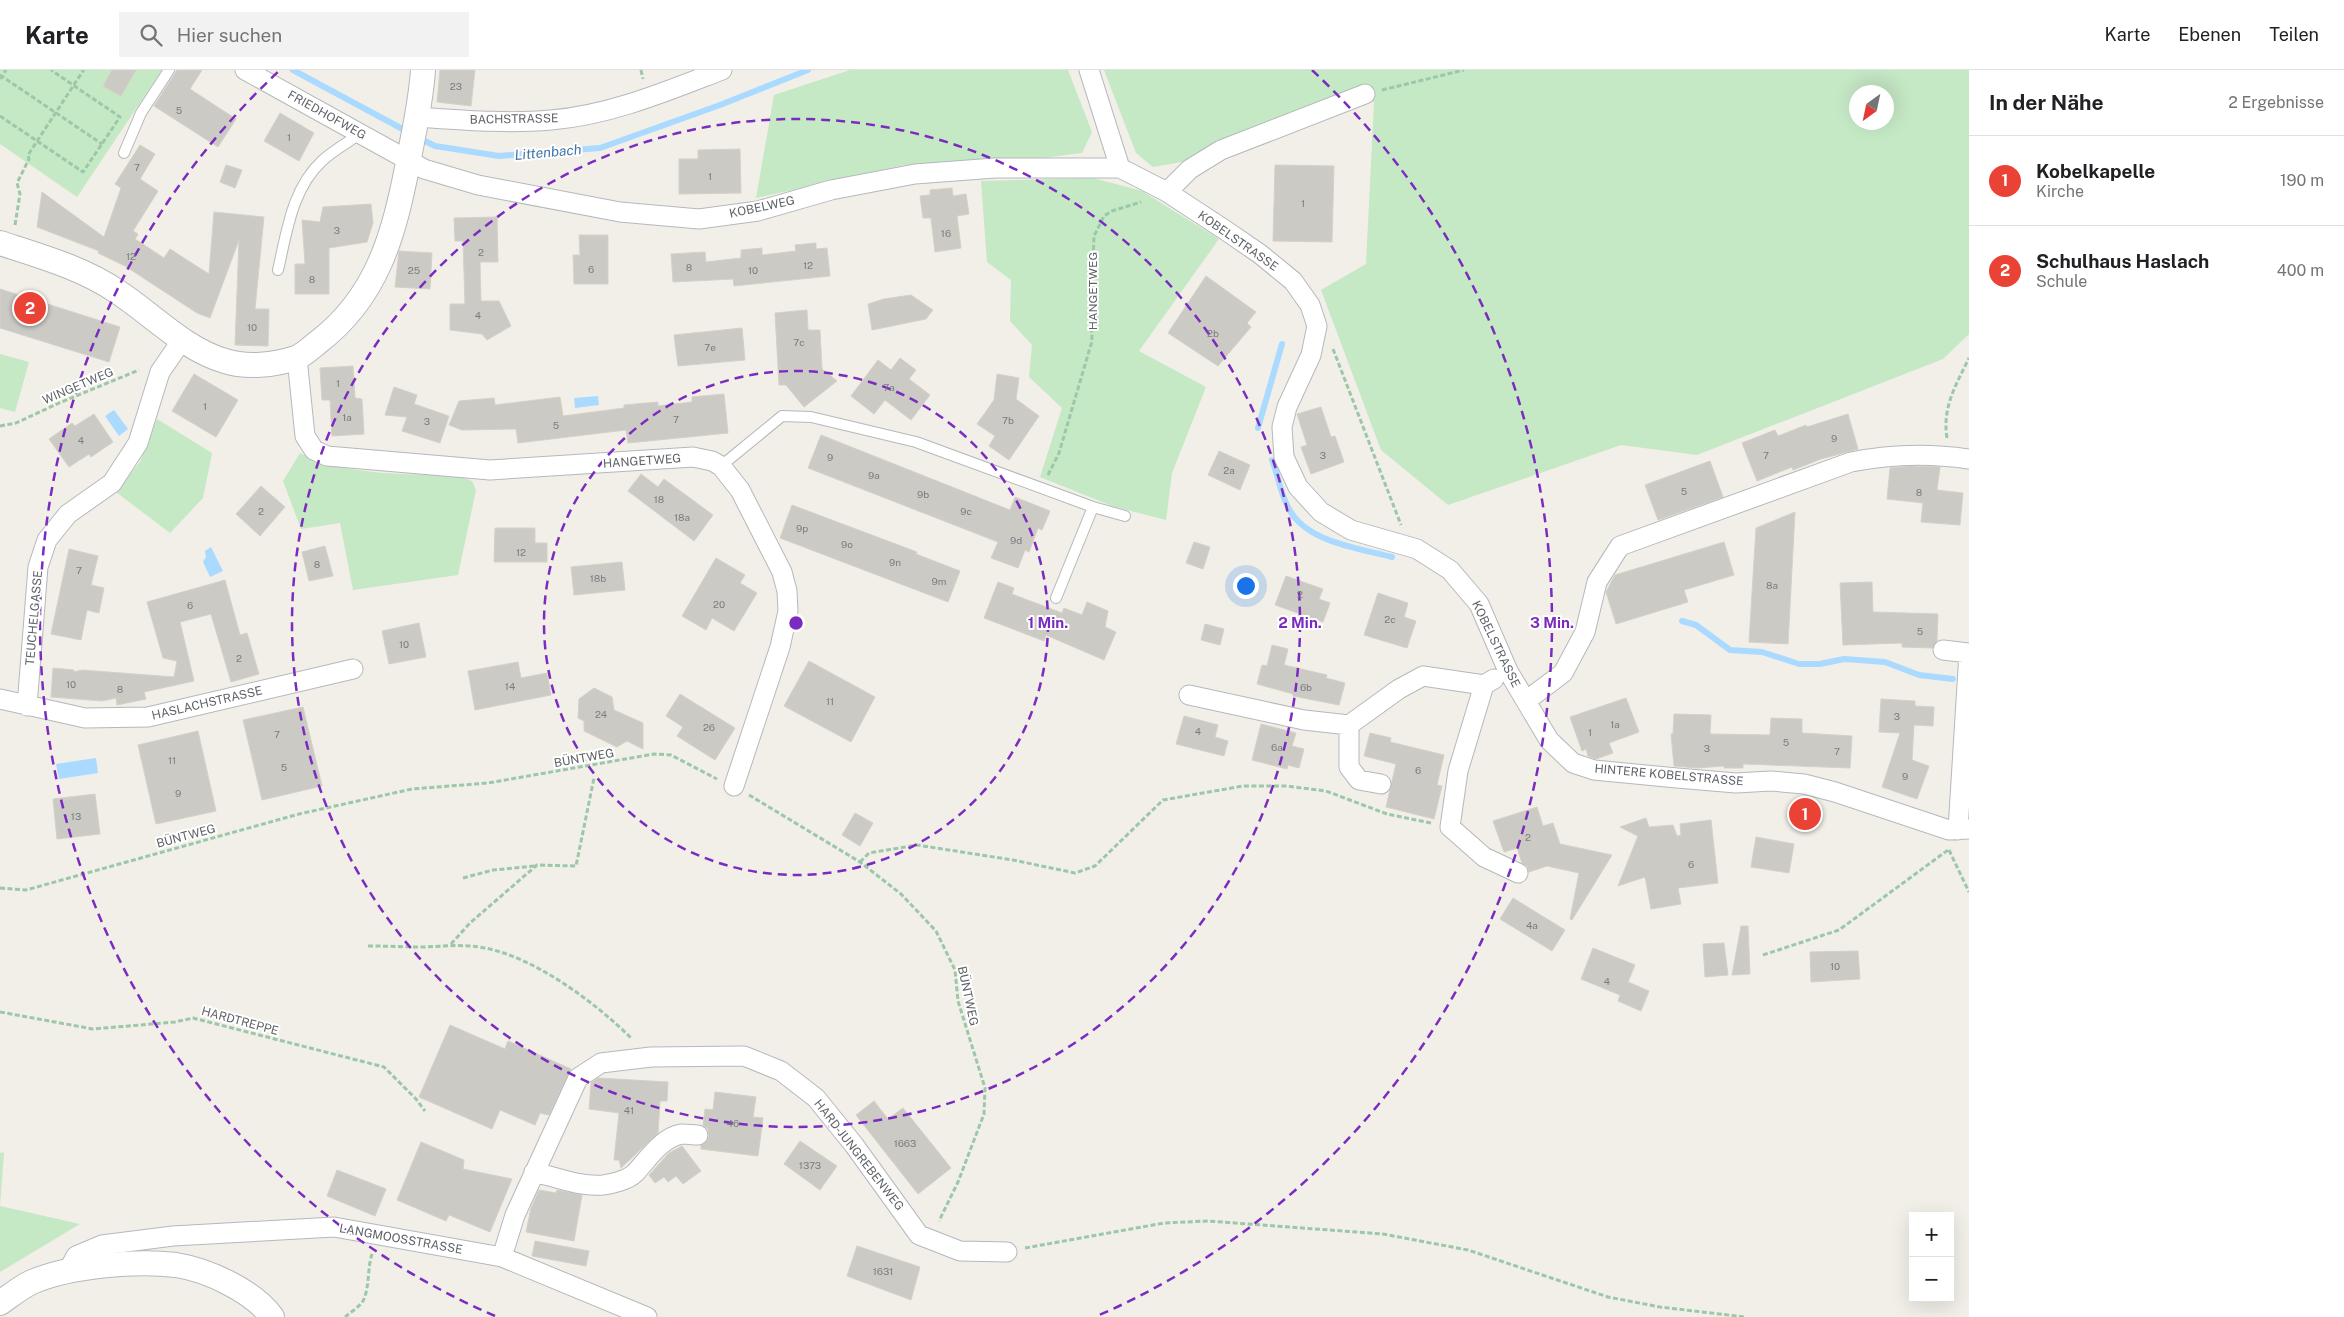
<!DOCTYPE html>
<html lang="de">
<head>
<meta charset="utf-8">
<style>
  body { margin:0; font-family:"Public Sans",sans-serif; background:#f2f2f2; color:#202124 }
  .controls { position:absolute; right:15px; bottom:15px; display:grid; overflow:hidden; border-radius:0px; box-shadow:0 5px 20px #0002 }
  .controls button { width:45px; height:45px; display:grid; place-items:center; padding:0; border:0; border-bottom:1px solid #e0e0e0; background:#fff; color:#202124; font:25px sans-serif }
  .compass { position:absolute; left:1849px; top:15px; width:45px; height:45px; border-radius:50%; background:#fff; box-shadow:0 5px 20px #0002; rotate:213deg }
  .you { position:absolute; left:1245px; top:515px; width:18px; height:18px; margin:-12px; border:4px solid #fff; border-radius:50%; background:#1a73e8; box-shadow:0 0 0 8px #1a73e833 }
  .badge { display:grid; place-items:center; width:32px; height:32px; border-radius:50%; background:#ea4335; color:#fff; font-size:16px; font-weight:700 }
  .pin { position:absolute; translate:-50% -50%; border:2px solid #fff; box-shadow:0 1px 5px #0006 }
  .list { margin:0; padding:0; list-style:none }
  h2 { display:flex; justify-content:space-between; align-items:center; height:65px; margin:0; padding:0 20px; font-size:21px }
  h2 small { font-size:16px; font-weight:400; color:#757577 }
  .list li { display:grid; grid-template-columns:32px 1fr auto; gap:15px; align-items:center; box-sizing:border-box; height:90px; padding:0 20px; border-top:1px solid #e0e0e0 }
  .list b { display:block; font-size:19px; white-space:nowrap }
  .list p { margin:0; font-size:16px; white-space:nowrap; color:#757577 }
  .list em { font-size:16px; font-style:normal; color:#757577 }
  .icon { flex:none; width:28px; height:28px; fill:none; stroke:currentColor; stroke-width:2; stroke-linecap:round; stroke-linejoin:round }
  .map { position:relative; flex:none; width:1969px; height:1247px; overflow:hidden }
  header { display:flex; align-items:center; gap:30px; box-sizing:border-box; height:70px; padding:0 25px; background:#fff; border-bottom:1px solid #e0e0e0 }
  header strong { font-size:24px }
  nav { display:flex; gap:28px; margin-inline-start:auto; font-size:18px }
  .search { width:350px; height:45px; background:#f2f2f2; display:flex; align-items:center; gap:12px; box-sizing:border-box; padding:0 18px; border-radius:0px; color:#757577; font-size:19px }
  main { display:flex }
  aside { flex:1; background:#fff }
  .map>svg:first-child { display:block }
  .green { fill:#c5e8c5; fill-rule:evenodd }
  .water { fill:#aadaff }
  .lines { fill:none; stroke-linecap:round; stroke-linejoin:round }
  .stream { stroke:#aadaff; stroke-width:6 }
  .building { fill:#cccac5; stroke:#d6d1c6 }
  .service-casing { stroke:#b5b8bc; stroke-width:12 }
  .minor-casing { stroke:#b5b8bc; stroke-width:21 }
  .tertiary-casing { stroke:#b5b8bc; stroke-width:26 }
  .path { stroke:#9cc7a9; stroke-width:3; stroke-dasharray:5 2.5; stroke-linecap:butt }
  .service { stroke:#fff; stroke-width:10 }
  .minor { stroke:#fff; stroke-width:19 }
  .tertiary { stroke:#fff; stroke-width:24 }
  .ring { fill:none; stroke:#7b2cbf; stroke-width:2.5; stroke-dasharray:9 6 }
  .labels { text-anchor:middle; stroke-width:4; stroke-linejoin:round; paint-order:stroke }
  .number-label { font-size:10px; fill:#7a7d7f }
  .street-label { font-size:12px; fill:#5f6368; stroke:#fff }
  .water-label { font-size:14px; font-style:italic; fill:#4174aa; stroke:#fff }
  .centre { fill:#7b2cbf; stroke:#fff; stroke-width:2.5 }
  .ring-label { font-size:15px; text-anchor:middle; font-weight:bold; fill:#7b2cbf; stroke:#fff; stroke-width:4; stroke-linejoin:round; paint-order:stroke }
</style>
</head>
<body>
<header>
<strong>Karte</strong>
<div class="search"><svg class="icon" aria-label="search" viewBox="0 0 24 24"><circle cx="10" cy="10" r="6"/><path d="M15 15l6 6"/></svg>Hier suchen</div>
<nav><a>Karte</a><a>Ebenen</a><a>Teilen</a></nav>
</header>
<main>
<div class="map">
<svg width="1969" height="1247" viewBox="0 0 1969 1247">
  <rect width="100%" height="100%" fill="#f1efe8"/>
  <path class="green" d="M0 0H162L77 127 0 74Z
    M850 0H1068L1092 62 1082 83 1034 89 904 95 756 128 774 25Z
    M1104 0H1969V264L1943 289 1697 385 1621 375 1448 435 1381 380 1321 220 1366 194 1374 33 1364 17 1279 49 1182 92 1153 97 1136 83ZM1856 22H1886V52H1856Z
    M1093 108 1142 121 1219 169 1139 281 1206 317 1172 403 1166 450 1112 436 1040 407 1062 338 1029 307 1032 275 1010 251 1011 210 987 192 981 111Z
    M0 284 29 292 15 342 0 338Z
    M157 349 212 383 203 428 170 463 116 422 140 392Z
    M300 383C347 407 407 403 459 406L472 411 476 420 458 505 353 520 340 453 301 459 283 411Z
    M4 1082 0 1136 80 1154 0 1202V1083Z"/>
  <path class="water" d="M598 326 599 335 575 338 574 328Z
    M114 340 128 359 119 366 105 346Z
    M211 477 223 501 210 507 203 492 206 487 205 481Z
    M96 688 98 703 59 709 56 694Z"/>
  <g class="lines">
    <path class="stream" d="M293 0 408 62
      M417 67 435 76 499 86 600 78 720 35 808 0
      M1258 358 1282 274
      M1272 390C1278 405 1280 421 1287 435 1303 472 1357 478 1392 487
      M1682 551 1696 555 1730 580 1762 582 1799 594H1820L1844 589 1885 592 1919 605 1953 609"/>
  </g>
  <path class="building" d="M112 0H136L121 26 103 16Z
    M177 0H202L190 19 236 49 218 77 154 36Z
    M440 0H475L471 36 437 32Z
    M280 43 314 63 299 91 264 71Z
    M140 75 155 84 140 109 158 121 133 161 138 164 135 169 164 188 170 179 209 204 214 142 264 147 255 239H269L268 276 235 275 239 170 210 248 197 243 125 196 98 183 99 181 37 157 42 122 104 167 121 118 115 114Z
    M740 79 741 123 679 124V89H698V80Z
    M226 95 242 100 235 118 220 112Z
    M1275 95 1334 96 1332 172 1273 171Z
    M952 118 953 126 966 124 969 144 957 146 961 178 935 182 931 148H923L920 126 930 125V120Z
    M371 134 373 153 367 172 329 178V224H295V194H305L302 150 320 152 323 137Z
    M497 147 498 192H480L481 231H499L511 256 487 270 482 264 450 260V234H465L463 171H455L454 148Z
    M579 165H608V214H574L573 185H580Z
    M816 173V179L827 178 830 206 734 216 733 209 673 212 671 184 705 182 706 192 741 188V180L762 178V185L796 181 795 175Z
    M399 181 432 183 430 219 395 217Z
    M1206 206 1256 242 1247 253 1251 257 1218 296 1168 263Z
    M0 219 120 257 109 292 0 258Z
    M911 225 933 240 926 249 872 260 868 234 884 229Z
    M807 240 808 260H820L822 299 837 311 804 337 786 315H779L775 243Z
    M742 258 745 290 678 296 674 265Z
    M900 288 916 300 909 309 930 325 911 350 885 330 874 344 851 326 878 290 891 300Z
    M353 296 355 328 362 329 364 364 332 366 330 330H322L320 298Z
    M194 304 238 330 216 367 172 341Z
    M997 304 1019 308 1016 329 1039 346 1009 390 989 376 995 366 977 354 994 330Z
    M394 317 417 325 414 334 449 346 440 373 402 361 407 347 385 345Z
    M724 324 728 363 628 373 626 360 518 373 516 359 462 360 449 355 459 331 494 328 495 335 560 327 563 346 624 338V335L658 332V336L692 332V327Z
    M1321 337 1331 367 1335 366 1344 392 1311 404 1301 377 1307 375 1297 344Z
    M94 344 113 372 91 387 89 384 69 397 49 369 72 353 75 356Z
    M1848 344 1858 379 1821 389 1793 400 1792 397 1757 411 1742 373 1775 360 1778 366 1806 355 1807 357Z
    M821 365 1010 440 1015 427 1050 441 1042 460 1038 458 1029 482 1025 480 1018 498 991 488 998 472 808 398Z
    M1219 381 1250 395 1240 420 1208 405Z
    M1710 391 1723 427 1658 450 1645 415Z
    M1910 396 1940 397 1937 420 1963 423 1960 455 1921 452 1923 433 1887 429 1890 398Z
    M641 404 658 417 664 409 713 445 694 471 628 421Z
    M261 416 285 437 260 466 236 444Z
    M792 435 917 482 916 484 960 501 948 532 780 468Z
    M1795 442 1788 574 1749 572 1756 458Z
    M495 458H535V473H547V492H494Z
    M1194 472 1210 477 1203 499 1186 493Z
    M1724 472 1734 505 1684 520 1688 532 1616 554 1606 522 1615 505Z
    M325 476 333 506 309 511 302 482Z
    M69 479 98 486 91 515 104 518 99 543 87 540 81 570 51 564Z
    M716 488 745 505 740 513 757 523 734 561 712 548 706 560 682 546Z
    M622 492 625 520 574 525 571 497Z
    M1286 506 1323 519 1319 529 1330 533 1323 552 1275 535Z
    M225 510 240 565 247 563 259 604 231 612 211 544 180 552 194 611 144 622 146 629 117 635 116 628 102 631 51 627 53 598 74 600V602L82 600 174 607 177 591 163 588 147 532Z
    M998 512 1014 518 1012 524 1062 543 1064 538 1082 545 1087 532 1108 541 1105 557 1116 562 1104 590 1046 565 1044 571 984 548Z
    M1872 512 1873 542 1938 544 1937 571 1932 578 1902 577V573L1843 575 1840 513Z
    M1378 523 1408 533 1404 547 1416 551 1407 578 1364 565Z
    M419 553 426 587 389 594 382 561Z
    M1205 554 1224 559 1220 575 1201 570Z
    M1272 575 1288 579 1284 595 1327 605 1326 608 1345 613 1339 635 1293 626V624L1257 614 1262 595 1267 596Z
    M809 591 875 627 851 672 784 636Z
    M518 592 521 608 547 603 551 625 475 640 468 601Z
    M594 618 612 627 614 640 643 653V679L627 671 617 677 584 661V651L578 648 579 629Z
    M680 624 735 658 715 690 677 666 683 657 666 646Z
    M1626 628 1639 662 1609 673 1613 683 1596 689 1588 686 1586 679 1582 681 1570 647Z
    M1881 629 1915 631V636L1934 637 1933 656 1914 655 1912 690 1929 696 1917 729 1882 717 1900 663 1879 662Z
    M303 637 322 716 262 730 243 650Z
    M1674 644 1711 645 1710 664 1770 665 1771 648 1802 649V663L1852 666 1850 698 1743 694V698H1724V696L1697 698 1674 696 1671 664H1673Z
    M1184 646 1218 655 1215 667 1228 671 1224 686 1176 674Z
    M1261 654 1296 663 1292 676 1304 679 1299 698 1288 695 1287 699 1252 690Z
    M198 661 216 741 156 754 138 675Z
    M1370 663 1391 668 1390 672 1444 685 1437 715 1442 716 1434 749 1386 737 1396 694 1364 686Z
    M95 724 100 764 57 769 53 729Z
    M1796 730 1819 735 1813 759 1790 753Z
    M1537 737 1543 756 1553 753 1560 774 1612 785 1572 850 1570 849 1579 803 1547 796 1529 802 1527 796 1522 793 1517 778 1504 782 1493 751Z
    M855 743 873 753 860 776 842 765Z
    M1646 748 1649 757 1673 755 1677 766 1681 765 1680 754 1711 750 1718 813 1678 818 1681 834 1651 839 1645 807 1618 816 1638 766 1620 757Z
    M1756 767 1794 774 1789 803 1751 797Z
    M1513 828 1565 860 1552 881 1500 849Z
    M1741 856H1748L1750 904 1732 905Z
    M1724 873 1728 905 1705 907 1703 874Z
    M1593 878 1635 895 1628 912 1649 921 1641 941 1618 931 1620 925 1581 909Z
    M1858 881 1860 909 1811 912 1810 882Z
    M450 955 505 979 508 971 571 999 549 1045 540 1043 535 1055 500 1040 492 1059 419 1027Z
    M598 1008 668 1012 667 1031H660L658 1063 621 1098 619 1090H614L619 1043 589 1039 591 1013Z
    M715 1022 756 1027 753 1047 763 1048 758 1086 701 1079V1075L707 1071 709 1066 708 1059 703 1055 705 1039 713 1040Z
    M874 1031 888 1049 903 1038 951 1098 918 1124 856 1045Z
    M800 1071 837 1096 820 1120 784 1094Z
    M421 1072 464 1090 463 1099 512 1109 490 1162 449 1145 446 1151 397 1130Z
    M682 1076 701 1101 683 1114 676 1106 668 1112 664 1107 655 1113 649 1105 669 1083Z
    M337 1100 386 1119 375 1146 327 1126Z
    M539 1120 556 1123 557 1120 582 1125 574 1171 526 1162 531 1138Z
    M535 1171 589 1181 586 1196 532 1186Z
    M857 1176 920 1197 911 1230 847 1206Z"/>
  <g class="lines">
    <defs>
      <path id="service" d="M124 83 141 43 169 0
        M278 200C287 161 292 118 323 90 334 80 349 72 361 63
        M721 396 782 346 811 347 916 372 1093 437 1125 446
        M1056 528 1093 437"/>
      <path id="minor" d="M245 0 424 99 478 115 620 142 699 149 758 141 831 120 915 104 995 98H1120L1167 122 1225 160 1260 184 1293 211 1310 235 1317 256 1311 285 1287 337 1282 357 1284 387 1298 417 1321 442 1351 460 1417 479 1450 500 1479 534 1508 601 1549 670 1573 693 1594 700 1677 708 1736 713 1771 711 1804 714 1835 722 1949 760 1969 759
        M1089 0 1120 98
        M418 47C462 50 508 54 551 50 611 45 667 21 722 0
        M1167 122 1190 99 1221 80 1365 24
        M297 288 305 366 314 380 327 386 490 400 693 387 712 391 721 396 740 420 782 502 787 521 788 541 780 577 734 716
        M1943 580 1969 583 1958 760
        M1494 609 1484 615 1458 701 1450 757 1484 787 1518 803
        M1189 625 1304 650 1349 655 1399 619 1423 606 1484 615
        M0 629 85 648 148 647 353 599
        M1526 631 1563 603 1585 562 1597 512 1620 476 1851 392C1890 384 1929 383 1969 389
        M27 636 38 497 47 470 68 444 112 413 138 373 160 302 182 270
        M1349 655V697L1359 710 1381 714
        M534 1102C555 1107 580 1117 603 1115 612 1114 628 1110 635 1103 648 1089 662 1067 682 1064 687 1064 693 1065 698 1065
        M502 1187 515 1145 578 1008 601 993 651 987 744 986 781 1001 816 1028 854 1075 919 1165 960 1181 1007 1182
        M67 1203 76 1186 102 1175 173 1166 334 1157 502 1187 647 1247"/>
      <path id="tertiary" d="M0 173C40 186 83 198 118 222 153 245 184 279 225 291 247 298 274 295 296 288 303 285 311 278 317 273 378 227 394 164 408 93 414 61 421 32 423 0
        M0 1233C10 1226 21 1217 32 1212 69 1196 136 1190 176 1195 208 1200 253 1221 272 1247"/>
    </defs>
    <use href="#service" class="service-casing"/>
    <use href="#minor" class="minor-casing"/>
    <use href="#tertiary" class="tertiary-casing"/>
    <path class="path" d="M641 0 643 9
      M0 5 102 74
      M0 9 6 0
      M1382 20 1464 0
      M0 46 83 102 120 47 51 0
      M15 155 20 124 17 113 29 89 28 85 83 1 82 0
      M1333 279 1401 455
      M0 356 16 353 59 333 139 300
      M1947 368C1942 337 1956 315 1969 288
      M1048 405 1059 383 1092 271 1091 242 1094 166 1104 146 1112 141 1141 132
      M749 725 860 792 901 824 936 861 955 900 958 931 985 1018 984 1044 958 1112 939 1151
      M1949 780 1969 822
      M860 792 869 783 917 775 1013 790 1075 803 1095 796 1163 730 1243 716H1286L1326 721 1387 744 1431 753
      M463 808 493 800 535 796
      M0 818 26 820 299 744 412 719 488 713 654 684 671 685 717 709
      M451 874 470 853 537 795 576 796 594 708
      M368 876C387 876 406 877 425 877 445 876 465 874 485 878 536 888 596 933 632 969
      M1763 885 1839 860 1948 780
      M0 942 93 959 175 952 193 948 384 997 416 1029 425 1041
      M1025 1178 1164 1153 1208 1151 1383 1164 1468 1180 1608 1227 1660 1237 1745 1247
      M345 1247C351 1242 359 1237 363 1231 370 1217 367 1199 372 1184"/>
    <use href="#service" class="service"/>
    <use href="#minor" class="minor"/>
    <use href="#tertiary" class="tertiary"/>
  </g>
  <g class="ring">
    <circle cx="796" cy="553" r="252"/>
    <circle cx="796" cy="553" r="504"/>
    <path d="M495 1246A756 756 0 0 1 280 0M1312 0A756 756 0 0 1 1097 1246"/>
  </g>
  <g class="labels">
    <g class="number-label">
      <text x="456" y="20">23</text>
      <text x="179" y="44">5</text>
      <text x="289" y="71">1</text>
      <text x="137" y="101">7</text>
      <text x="710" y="110">1</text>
      <text x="1303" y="137">1</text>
      <text x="337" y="164">3</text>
      <text x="946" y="167">16</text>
      <text x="481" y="186">2</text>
      <text x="131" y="190">12</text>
      <text x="808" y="199">12</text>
      <text x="689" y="201">8</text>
      <text x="591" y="203">6</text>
      <text x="414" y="204">25</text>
      <text x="753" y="204">10</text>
      <text x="312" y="213">8</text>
      <text x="478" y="249">4</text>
      <text x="252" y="261">10</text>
      <text x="1213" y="267">2b</text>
      <text x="799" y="276">7c</text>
      <text x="710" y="281">7e</text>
      <text x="338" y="317">1</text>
      <text x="889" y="321">7a</text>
      <text x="205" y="340">1</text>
      <text x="347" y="351">1a</text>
      <text x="676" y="353">7</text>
      <text x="1008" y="354">7b</text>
      <text x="427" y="355">3</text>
      <text x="556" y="359">5</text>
      <text x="1834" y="372">9</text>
      <text x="81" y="374">4</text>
      <text x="1323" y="389">3</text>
      <text x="1766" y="389">7</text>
      <text x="830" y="391">9</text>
      <text x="1229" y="404">2a</text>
      <text x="874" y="409">9a</text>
      <text x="1684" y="425">5</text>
      <text x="1919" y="426">8</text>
      <text x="923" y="428">9b</text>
      <text x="659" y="433">18</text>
      <text x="261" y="445">2</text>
      <text x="966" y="445">9c</text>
      <text x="682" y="451">18a</text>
      <text x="802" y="462">9p</text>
      <text x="1016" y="474">9d</text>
      <text x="847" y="478">9o</text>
      <text x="521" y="486">12</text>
      <text x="895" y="496">9n</text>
      <text x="317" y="498">8</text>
      <text x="79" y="504">7</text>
      <text x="598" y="512">18b</text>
      <text x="939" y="515">9m</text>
      <text x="1772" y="519">8a</text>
      <text x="1300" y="528">2</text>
      <text x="719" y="538">20</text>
      <text x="190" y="539">6</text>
      <text x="1390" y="553">2c</text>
      <text x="1920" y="565">5</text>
      <text x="404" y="578">10</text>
      <text x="239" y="592">2</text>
      <text x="71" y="618">10</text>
      <text x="510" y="620">14</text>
      <text x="1306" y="621">6b</text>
      <text x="120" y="623">8</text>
      <text x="830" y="635">11</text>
      <text x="601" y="648">24</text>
      <text x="1897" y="650">3</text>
      <text x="1615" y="658">1a</text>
      <text x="709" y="661">26</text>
      <text x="1198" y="665">4</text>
      <text x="1590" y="666">1</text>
      <text x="277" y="668">7</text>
      <text x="1786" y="676">5</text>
      <text x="1277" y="681">6a</text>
      <text x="1707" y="682">3</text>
      <text x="1837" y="685">7</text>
      <text x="172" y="694">11</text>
      <text x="284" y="701">5</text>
      <text x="1418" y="704">6</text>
      <text x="1905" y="710">9</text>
      <text x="178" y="727">9</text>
      <text x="76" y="750">13</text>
      <text x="1528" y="771">2</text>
      <text x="1691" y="798">6</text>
      <text x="1532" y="859">4a</text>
      <text x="1835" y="900">10</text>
      <text x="1607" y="915">4</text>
      <text x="629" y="1044">41</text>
      <text x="733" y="1057">46</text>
      <text x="905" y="1077">1663</text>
      <text x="810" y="1099">1373</text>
      <text x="883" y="1205">1631</text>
    </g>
    <g class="street-label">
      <text transform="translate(327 45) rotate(29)" y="4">FRIEDHOFWEG</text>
      <text transform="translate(514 49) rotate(-1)" y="4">BACHSTRASSE</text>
      <text transform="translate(762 137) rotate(-12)" y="4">KOBELWEG</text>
      <text transform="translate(1238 171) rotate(35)" y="4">KOBELSTRASSE</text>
      <text transform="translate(1093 221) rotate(-90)" y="4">HANGETWEG</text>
      <text transform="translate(78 316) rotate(-23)" y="4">WINGETWEG</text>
      <text transform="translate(642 391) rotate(-4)" y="4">HANGETWEG</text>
      <text transform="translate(34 548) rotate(-85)" y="4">TEUCHELGASSE</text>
      <text transform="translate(1496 574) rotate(64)" y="4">KOBELSTRASSE</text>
      <text transform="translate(207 633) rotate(-13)" y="4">HASLACHSTRASSE</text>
      <text transform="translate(584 688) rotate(-10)" y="4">BÜNTWEG</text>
      <text transform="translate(1669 705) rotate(5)" y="4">HINTERE KOBELSTRASSE</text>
      <text transform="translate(186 766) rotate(-15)" y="4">BÜNTWEG</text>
      <text transform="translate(968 926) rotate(78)" y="4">BÜNTWEG</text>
      <text transform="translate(240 951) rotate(15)" y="4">HARDTREPPE</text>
      <text transform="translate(859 1085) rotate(52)" y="4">HARD-JUNGREBENWEG</text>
      <text transform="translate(401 1169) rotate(10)" y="4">LANGMOOSSTRASSE</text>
    </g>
    <g class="water-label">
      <text transform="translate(548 82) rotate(-5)" y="5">Littenbach</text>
    </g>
  </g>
  <circle cx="796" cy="553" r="8" class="centre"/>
  <g class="ring-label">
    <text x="1048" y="558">1 Min.</text>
    <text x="1300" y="558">2 Min.</text>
    <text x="1552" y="558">3 Min.</text>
  </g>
</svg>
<div class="controls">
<button>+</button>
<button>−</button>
</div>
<svg class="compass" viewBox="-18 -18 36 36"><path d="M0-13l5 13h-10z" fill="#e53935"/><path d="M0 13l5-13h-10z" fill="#757577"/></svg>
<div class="you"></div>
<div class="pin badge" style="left:1805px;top:744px">1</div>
<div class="pin badge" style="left:30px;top:238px">2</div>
</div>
<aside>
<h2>In der Nähe<small>2 Ergebnisse</small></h2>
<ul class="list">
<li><span class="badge">1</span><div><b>Kobelkapelle</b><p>Kirche</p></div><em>190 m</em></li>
<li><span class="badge">2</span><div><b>Schulhaus Haslach</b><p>Schule</p></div><em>400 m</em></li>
</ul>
</aside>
</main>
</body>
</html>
